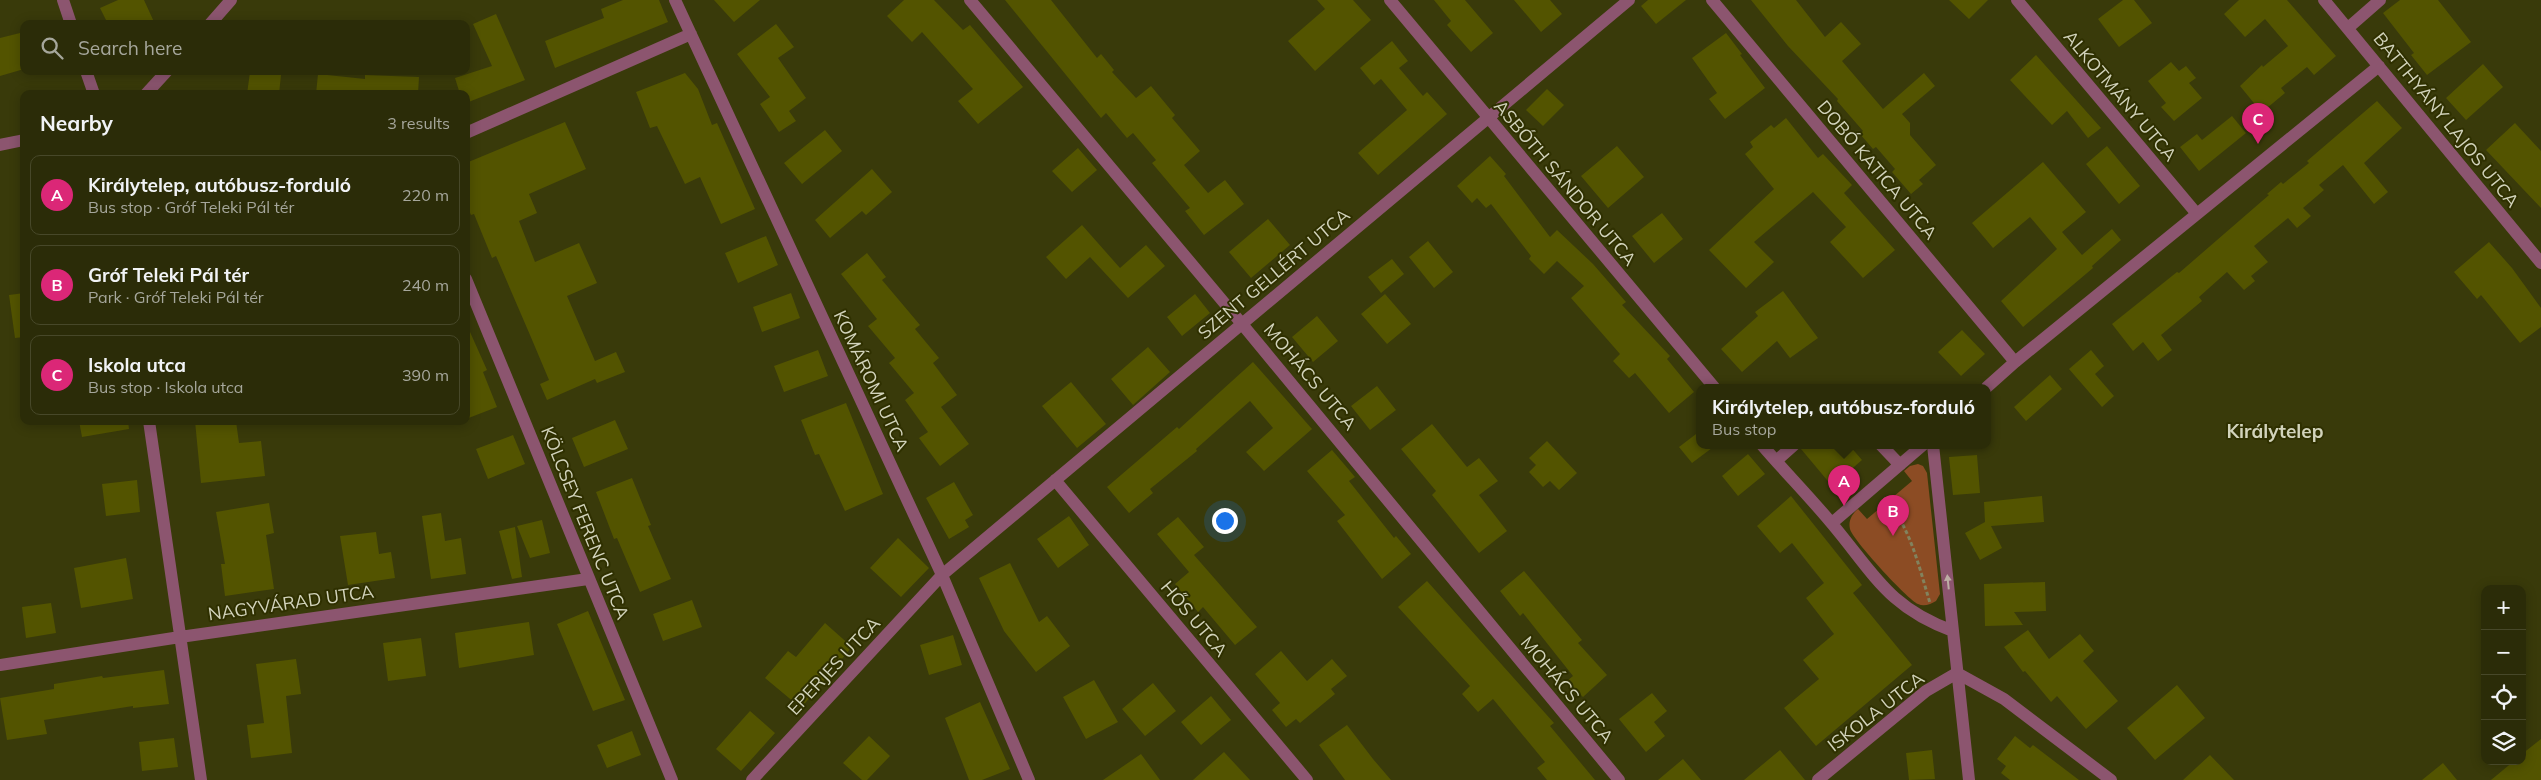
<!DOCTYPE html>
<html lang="en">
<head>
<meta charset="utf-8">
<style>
  body { margin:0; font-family:Mulish,sans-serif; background:#333412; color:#f1f3f6 }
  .controls { position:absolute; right:15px; bottom:15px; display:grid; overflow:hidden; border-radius:10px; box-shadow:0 2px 12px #0003 }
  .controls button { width:45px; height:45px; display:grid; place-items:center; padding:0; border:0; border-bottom:1px solid #474829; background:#2b2c08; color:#f1f3f6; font:25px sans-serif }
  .you { position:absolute; left:1224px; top:520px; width:18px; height:18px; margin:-12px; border:4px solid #fff; border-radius:50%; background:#1a73e8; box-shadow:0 0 0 8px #1a73e833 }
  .badge { display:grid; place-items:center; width:32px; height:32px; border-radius:50%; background:#db2777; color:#fff; font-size:16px; font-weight:700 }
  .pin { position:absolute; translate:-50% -41px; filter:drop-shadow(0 1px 2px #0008) }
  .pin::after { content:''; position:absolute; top:26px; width:18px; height:15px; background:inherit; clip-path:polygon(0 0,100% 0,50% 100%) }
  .popup { position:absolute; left:1696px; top:384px; width:295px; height:65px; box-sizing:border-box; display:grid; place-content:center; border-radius:10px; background:#2b2c08; filter:drop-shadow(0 1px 4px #0005); font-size:16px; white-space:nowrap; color:#a6a79c }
  .popup b { font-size:19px; color:#f1f3f6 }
  .popup::after { content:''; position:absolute; left:50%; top:100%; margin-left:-10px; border:10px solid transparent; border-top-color:#2b2c08 }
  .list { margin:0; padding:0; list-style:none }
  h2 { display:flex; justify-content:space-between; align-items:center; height:65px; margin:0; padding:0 20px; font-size:21px }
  h2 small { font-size:16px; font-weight:400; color:#a6a79c }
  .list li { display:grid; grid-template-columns:32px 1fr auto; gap:15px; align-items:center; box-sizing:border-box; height:80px; margin:0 10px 10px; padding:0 10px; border:1px solid #474829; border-radius:10px }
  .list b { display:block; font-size:19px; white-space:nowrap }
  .list p { margin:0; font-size:16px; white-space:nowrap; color:#a6a79c }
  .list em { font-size:16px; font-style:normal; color:#a6a79c }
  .icon { flex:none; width:28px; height:28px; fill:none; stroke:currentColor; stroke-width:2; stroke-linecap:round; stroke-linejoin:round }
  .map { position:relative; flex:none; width:2541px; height:780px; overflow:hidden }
  .search { position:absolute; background:#2b2c08; box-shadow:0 2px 12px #0003; left:20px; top:20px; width:450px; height:55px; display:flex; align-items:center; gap:12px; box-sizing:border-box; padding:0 18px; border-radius:10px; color:#a6a79c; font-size:19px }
  .panel { position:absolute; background:#2b2c08; box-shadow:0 2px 12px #0003; left:20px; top:90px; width:450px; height:335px; border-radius:10px }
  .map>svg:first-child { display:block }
  .green { fill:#8c4c24 }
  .building { fill:#535400 }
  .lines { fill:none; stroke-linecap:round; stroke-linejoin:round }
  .path { stroke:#82835e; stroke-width:3; stroke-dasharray:4 2.5; stroke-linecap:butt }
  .minor { stroke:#8c556f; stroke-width:12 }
  .oneway { fill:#bdada4 }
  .labels { text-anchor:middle; stroke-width:4; stroke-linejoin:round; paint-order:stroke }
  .street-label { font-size:18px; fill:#d2d3bb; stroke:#2f3000 }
  .neighbourhood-label { font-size:19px; font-weight:bold; fill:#d2d3bb; stroke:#2f3000 }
</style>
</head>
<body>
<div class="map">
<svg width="2541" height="780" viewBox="0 0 2541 780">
  <rect width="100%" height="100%" fill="#393a0a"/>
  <path class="green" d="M1918 464 1923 466 1927 473 1940 594 1936 601C1931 604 1924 607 1918 604 1908 600 1852 539 1850 529 1848 521 1852 514 1858 509L1867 519 1912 481 1904 471 1910 466Z"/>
  <path class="building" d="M118 0H144L155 24H108L100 8Z
    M623 0H659L668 22 555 68 545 41 604 18 601 9Z
    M714 0H760L734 22Z
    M904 0H934L963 30 970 25 1023 87 978 124 958 101 973 89 922 32 912 42 887 16Z
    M1005 0H1051L1097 58 1101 54 1114 70 1112 72 1136 98 1151 86 1175 115 1172 118 1200 151 1184 165 1208 193 1225 180 1244 204 1204 235 1185 211 1190 208 1152 163 1156 160 1133 133 1127 138 1106 113 1101 118Z
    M1317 0H1353L1371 20 1315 71 1288 41 1325 9Z
    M1434 0H1465L1493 33 1471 52 1447 25 1451 21Z
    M1514 0H1550L1562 14 1541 32Z
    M1648 0H1686L1656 24 1641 6Z
    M1751 0H1796L1825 37 1841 22 1861 44 1842 61 1883 109 1924 73 1935 86 1902 114 1910 123V135L1936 165 1919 180 1923 184 1911 194 1892 172 1895 169 1876 147 1873 149 1860 134 1863 131 1837 101 1838 99 1788 46Z
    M1949 0H1988L1969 19Z
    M2123 0H2134L2152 23 2119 47 2098 19Z
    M2239 0H2287L2336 56 2314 75 2307 67 2281 88 2285 93 2267 108 2263 104 2258 108 2240 86 2262 65 2263 67 2288 46 2265 19 2245 37 2224 14Z
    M2400 0H2438L2471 42 2427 75 2411 55 2414 53 2383 13Z
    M496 14 525 80 466 103V94H460L455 78 492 66 473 24Z
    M776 24 794 47 778 58 806 98 789 111 796 121 779 132 760 104 770 97 737 54Z
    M24 32V69L0 76V38Z
    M1726 33 1742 54 1740 55 1765 88 1725 119 1709 99 1717 93 1692 58Z
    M1392 41 1408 61 1399 68 1423 96 1427 92 1447 114 1378 175 1358 153 1407 110 1381 79 1374 85 1360 68Z
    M2036 55 2101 128 2088 138 2067 111 2052 125 2010 80Z
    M2171 62 2179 71 2186 66 2196 78 2189 83 2202 98 2174 121 2161 107 2166 103 2148 81Z
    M2483 64 2503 87 2466 120 2446 98Z
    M250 72 281 75 279 94H247Z
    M685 73 698 89 712 125 717 123 755 209 721 224 700 177 685 184 657 126 650 128 636 92Z
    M318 74 365 79V75L419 77 418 94H316Z
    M1547 89 1564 105 1543 126 1526 110Z
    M2377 101 2402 128 2364 163 2388 192 2374 204 2343 165 2319 185 2324 190 2303 208 2311 216 2297 228 2288 218 2254 246 2268 262 2251 276 2255 281 2244 290 2227 272 2199 297 2202 301 2161 335 2172 350 2158 361 2143 342 2133 351 2112 324 2177 272 2179 273 2269 195 2267 194 2281 182 2283 184 2309 163 2307 161Z
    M2232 116 2246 133 2199 171 2180 147 2197 134 2202 140Z
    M1786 118 1818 158 1823 154 1852 185 1844 193 1895 250 1863 278 1830 242 1846 227 1813 192 1754 242 1774 262 1746 288 1709 250 1774 189 1745 154 1753 147 1750 142 1771 125 1774 128Z
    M565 122 586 169 529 194 537 213 519 221 535 262 579 243 597 283 567 296 595 361 616 352 625 372 597 383 595 379 547 400 540 384 549 380 530 335 496 256 492 258 474 214 471 215 466 204V163Z
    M2515 123 2541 151V208L2486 150Z
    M825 130 842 151 802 184 784 163Z
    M1617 146 1644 177 1608 208 1581 176Z
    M2107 146 2140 186 2119 204 2086 164Z
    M1078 148 1097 170 1072 192 1052 171Z
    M1490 156 1506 174 1504 176 1550 237 1557 230 1593 264 1626 302 1622 305 1670 356 1667 359 1694 392 1669 413 1635 373 1629 378 1613 361 1620 354 1571 298 1584 286 1557 261 1544 274 1529 259 1531 256 1491 204 1486 208 1477 198 1472 203 1457 186Z
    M2043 162 2086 212 2062 232 2082 255 2112 229 2121 240 2092 266 2093 268 2023 327 2001 301 2057 249 2030 217 1993 248 1972 223Z
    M872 169 892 192 866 215 862 211 830 238 815 220Z
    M1662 213 1683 239 1654 263 1632 236Z
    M1268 219 1290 245 1251 278 1229 252Z
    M1082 225 1120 268 1146 245 1165 266 1128 298 1090 257 1066 279 1046 257Z
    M766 236 778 265 738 283 725 253Z
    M1428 241 1453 272 1434 288 1409 257Z
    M2489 242 2512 268 2541 308V327L2520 343 2481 295 2477 299 2454 272Z
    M867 253 886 277 882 280 920 325 915 329 939 358 933 363 957 395 941 407 969 444 940 466 919 438 928 432 905 400 914 393 889 363 895 358 868 326 877 319 841 274Z
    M1392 259 1404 274 1381 293 1368 277Z
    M1783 291 1818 338 1790 358 1777 341 1742 372 1721 349 1758 316 1755 312Z
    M24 293V337L15 338 9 295Z
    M791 293 800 318 762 332 753 307Z
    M1195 294 1210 313 1182 336 1167 317Z
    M1385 294 1411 324 1387 344 1361 314Z
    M1317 316 1338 341 1313 362 1292 337Z
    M466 323 487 370 483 372 497 407 466 419Z
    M1962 330 1985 354 1961 376 1938 352Z
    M1148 347 1170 372 1133 405 1111 379Z
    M818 350 828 376 784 392 774 366Z
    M2091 350 2104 366 2095 374 2114 396 2102 407 2069 369Z
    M1253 362 1312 429 1264 471 1246 452 1273 428 1250 401 1196 449 1197 451 1150 489 1153 493 1129 513 1107 487 1177 427 1179 429Z
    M2050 375 2062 389 2026 421 2014 407Z
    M1071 382 1106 424 1077 448 1042 406Z
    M1377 386 1396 410 1370 430 1351 406Z
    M846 403 883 494 845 511 819 454 815 455 801 420Z
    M615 420 628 449 584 467 572 438Z
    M79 421H128L129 429 82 437Z
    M195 421H236L239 443 261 441 265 476 201 483Z
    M1432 424 1467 467 1479 458 1498 481 1479 495 1507 531 1479 553 1432 495 1436 491 1401 449Z
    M1700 431V445H1716L1692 463 1679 447Z
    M513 435 525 464 488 479 476 449Z
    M1547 441 1577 473 1559 490 1550 481 1543 487 1529 472 1536 465 1529 458Z
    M1802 445H1849L1862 460 1832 486 1801 449Z
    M1332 450 1355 477 1349 481 1394 538 1396 536 1411 554 1382 579 1337 521 1345 515 1307 471Z
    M1748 454 1765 474 1738 496 1722 476Z
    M1977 455 1980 493 1953 495 1949 457Z
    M632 478 651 525 648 526 671 579 640 592 617 538 614 539 596 492Z
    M137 480 140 512 106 516 102 484Z
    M954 482 973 515 965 520 969 527 949 539 926 498Z
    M1791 496 1862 585 1853 593 1912 665 1816 746 1784 708 1819 679 1803 660 1834 634 1806 598 1824 583 1792 543 1780 553 1757 526Z
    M2042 496 2044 522 1991 526 2002 548 1980 560 1965 533 1985 522 1984 502Z
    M269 503 274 533 266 535 274 589 225 596 221 564H225L216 512Z
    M441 513 445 541 461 538 466 574 431 579 422 516Z
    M1069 516 1089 545 1058 568 1037 539Z
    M1178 517 1204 547 1194 555 1257 627 1235 645 1203 607 1198 612 1175 584 1189 572 1157 534Z
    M542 520 550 553 530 558 517 526Z
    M515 527 522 577 512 579 499 531Z
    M376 532 379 554 391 552 395 578 348 585 340 536Z
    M898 538 929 568 901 597 870 568Z
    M126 558 133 599 81 608 74 568Z
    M1010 563 1039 622 1047 616 1070 646 1036 672 1004 631 979 578Z
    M1524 571 1582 640 1578 643 1607 675 1583 697 1567 681 1573 676 1523 613 1520 616 1500 591Z
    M1427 581 1554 723 1550 726 1595 780H1547L1537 768 1545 762 1493 699 1478 712 1462 694 1470 686 1398 607Z
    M2045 582 2046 611 2014 612 2023 625 1985 626 1984 584Z
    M692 600 702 627 663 641 653 614Z
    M51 603 56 633 26 638 22 607Z
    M588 611 625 700 593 711 557 624Z
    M529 622 534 655 459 668 455 633Z
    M825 623 852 647 801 708 765 678 788 651 796 657Z
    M2028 630 2049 659 2080 634 2094 651 2083 661 2118 701 2086 729 2057 696 2051 702 2025 671 2023 672 2004 647Z
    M953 635 962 665 929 675 920 645Z
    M421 638 426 676 388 681 383 643Z
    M1281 651 1307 681 1332 659 1347 676 1331 689 1335 694 1300 723 1296 719 1286 727 1272 710 1280 703 1255 674Z
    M296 659 301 694 286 696 292 753 251 758 247 725 264 723 256 664Z
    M164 670 169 704 133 708V706L44 720 47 734 7 740 0 698 54 689V684L102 676 103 678Z
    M1094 680 1118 722 1086 739 1063 697Z
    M1153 683 1176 711 1145 736 1122 709Z
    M2177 685 2205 718 2155 760 2127 728Z
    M1652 693 1667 711 1654 722 1665 736 1646 752 1619 719Z
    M1211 696 1231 720 1201 745 1181 722Z
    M980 702 1010 769 982 780H969L945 718Z
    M750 711 775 733 741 771 716 749Z
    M1347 725 1373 759 1391 780H1345L1319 745Z
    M632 731 641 755 607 768 597 745Z
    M869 736 890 756 867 780H862L843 763Z
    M2015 736 2030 748 2033 745 2079 780H2010L2001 773 2006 766 1997 759Z
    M174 738 178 767 142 771 139 742Z
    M2541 739V780H2491L2514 761H2522V754Z
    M1780 750 1805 780H1744Z
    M1932 750 1935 779 1909 780 1906 753Z
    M1224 752 1250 780H1193Z
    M1141 754 1160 780H1103Z
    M2210 755 2234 780H2183Z
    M1683 759 1701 780H1658Z
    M2443 763 2457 780H2422Z"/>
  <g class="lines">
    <path class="path" d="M1884 498C1910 525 1919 567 1930 603"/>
    <path class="minor" d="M63 0 71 24
      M675 0 942 575 1029 780
      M970 0 1242 324 1619 780
      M1390 0 1714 387
      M1712 0 2015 362
      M2017 0 2197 214
      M2324 0 2541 263
      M210 24 231 0
      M2348 28 2380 0
      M86 71 94 94
      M146 94 167 71
      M466 133 691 34
      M0 145 24 140
      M466 279 672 780
      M1987 387 2015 362 2379 66
      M149 421 201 780
      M1762 445C1785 472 1810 497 1833 525 1874 574 1889 608 1953 631
      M1881 445 1900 465
      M1933 445 1969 780
      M1776 461 1794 445
      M1055 480 1307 780
      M1832 523 1923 445
      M0 665 180 637 588 579
      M1957 673 2004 699 2111 780
      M752 780 942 575 1629 0
      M1818 780 1926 691 1957 673"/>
  </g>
  <defs><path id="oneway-solid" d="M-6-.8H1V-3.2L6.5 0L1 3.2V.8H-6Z" transform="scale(1.25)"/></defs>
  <use class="oneway" href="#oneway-solid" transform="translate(1948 582) rotate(-96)"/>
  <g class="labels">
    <g class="street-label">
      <text transform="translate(2120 96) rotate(50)" y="6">ALKOTMÁNY UTCA</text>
      <text transform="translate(2446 120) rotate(51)" y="6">BATTHYÁNY LAJOS UTCA</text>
      <text transform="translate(1877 170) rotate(50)" y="6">DOBÓ KATICA UTCA</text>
      <text transform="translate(1565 183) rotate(50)" y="6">ASBÓTH SÁNDOR UTCA</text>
      <text transform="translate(1274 274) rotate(-40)" y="6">SZENT GELLÉRT UTCA</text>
      <text transform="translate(1310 377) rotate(50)" y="6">MOHÁCS UTCA</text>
      <text transform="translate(871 381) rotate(65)" y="6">KOMÁROMI UTCA</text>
      <text transform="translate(585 523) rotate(68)" y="6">KÖLCSEY FERENC UTCA</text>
      <text transform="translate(291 603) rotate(-8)" y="6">NAGYVÁRAD UTCA</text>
      <text transform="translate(1194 619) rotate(50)" y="6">HŐS UTCA</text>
      <text transform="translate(834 666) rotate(-47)" y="6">EPERJES UTCA</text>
      <text transform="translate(1567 690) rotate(50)" y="6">MOHÁCS UTCA</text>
      <text transform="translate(1876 712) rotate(-38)" y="6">ISKOLA UTCA</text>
    </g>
    <g class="neighbourhood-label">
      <text x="2275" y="438">Királytelep</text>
    </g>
  </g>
</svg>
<div class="controls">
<button>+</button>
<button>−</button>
<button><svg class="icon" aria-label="locate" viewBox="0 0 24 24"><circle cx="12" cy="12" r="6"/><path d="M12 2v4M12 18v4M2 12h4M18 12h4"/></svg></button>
<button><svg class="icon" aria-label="layers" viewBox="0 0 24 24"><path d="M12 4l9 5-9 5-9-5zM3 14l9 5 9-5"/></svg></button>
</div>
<div class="you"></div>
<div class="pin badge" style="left:1844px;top:506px">A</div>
<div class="popup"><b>Királytelep, autóbusz-forduló</b>Bus stop</div>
<div class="pin badge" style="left:1893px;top:536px">B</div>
<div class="pin badge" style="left:2258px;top:144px">C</div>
<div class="search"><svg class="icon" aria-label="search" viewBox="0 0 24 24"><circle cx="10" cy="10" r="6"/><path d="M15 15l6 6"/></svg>Search here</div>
<section class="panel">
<h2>Nearby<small>3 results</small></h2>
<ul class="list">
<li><span class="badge">A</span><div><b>Királytelep, autóbusz-forduló</b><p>Bus stop · Gróf Teleki Pál tér</p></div><em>220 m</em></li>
<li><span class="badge">B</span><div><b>Gróf Teleki Pál tér</b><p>Park · Gróf Teleki Pál tér</p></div><em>240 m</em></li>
<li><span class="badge">C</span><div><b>Iskola utca</b><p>Bus stop · Iskola utca</p></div><em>390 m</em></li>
</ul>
</section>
</div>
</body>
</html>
